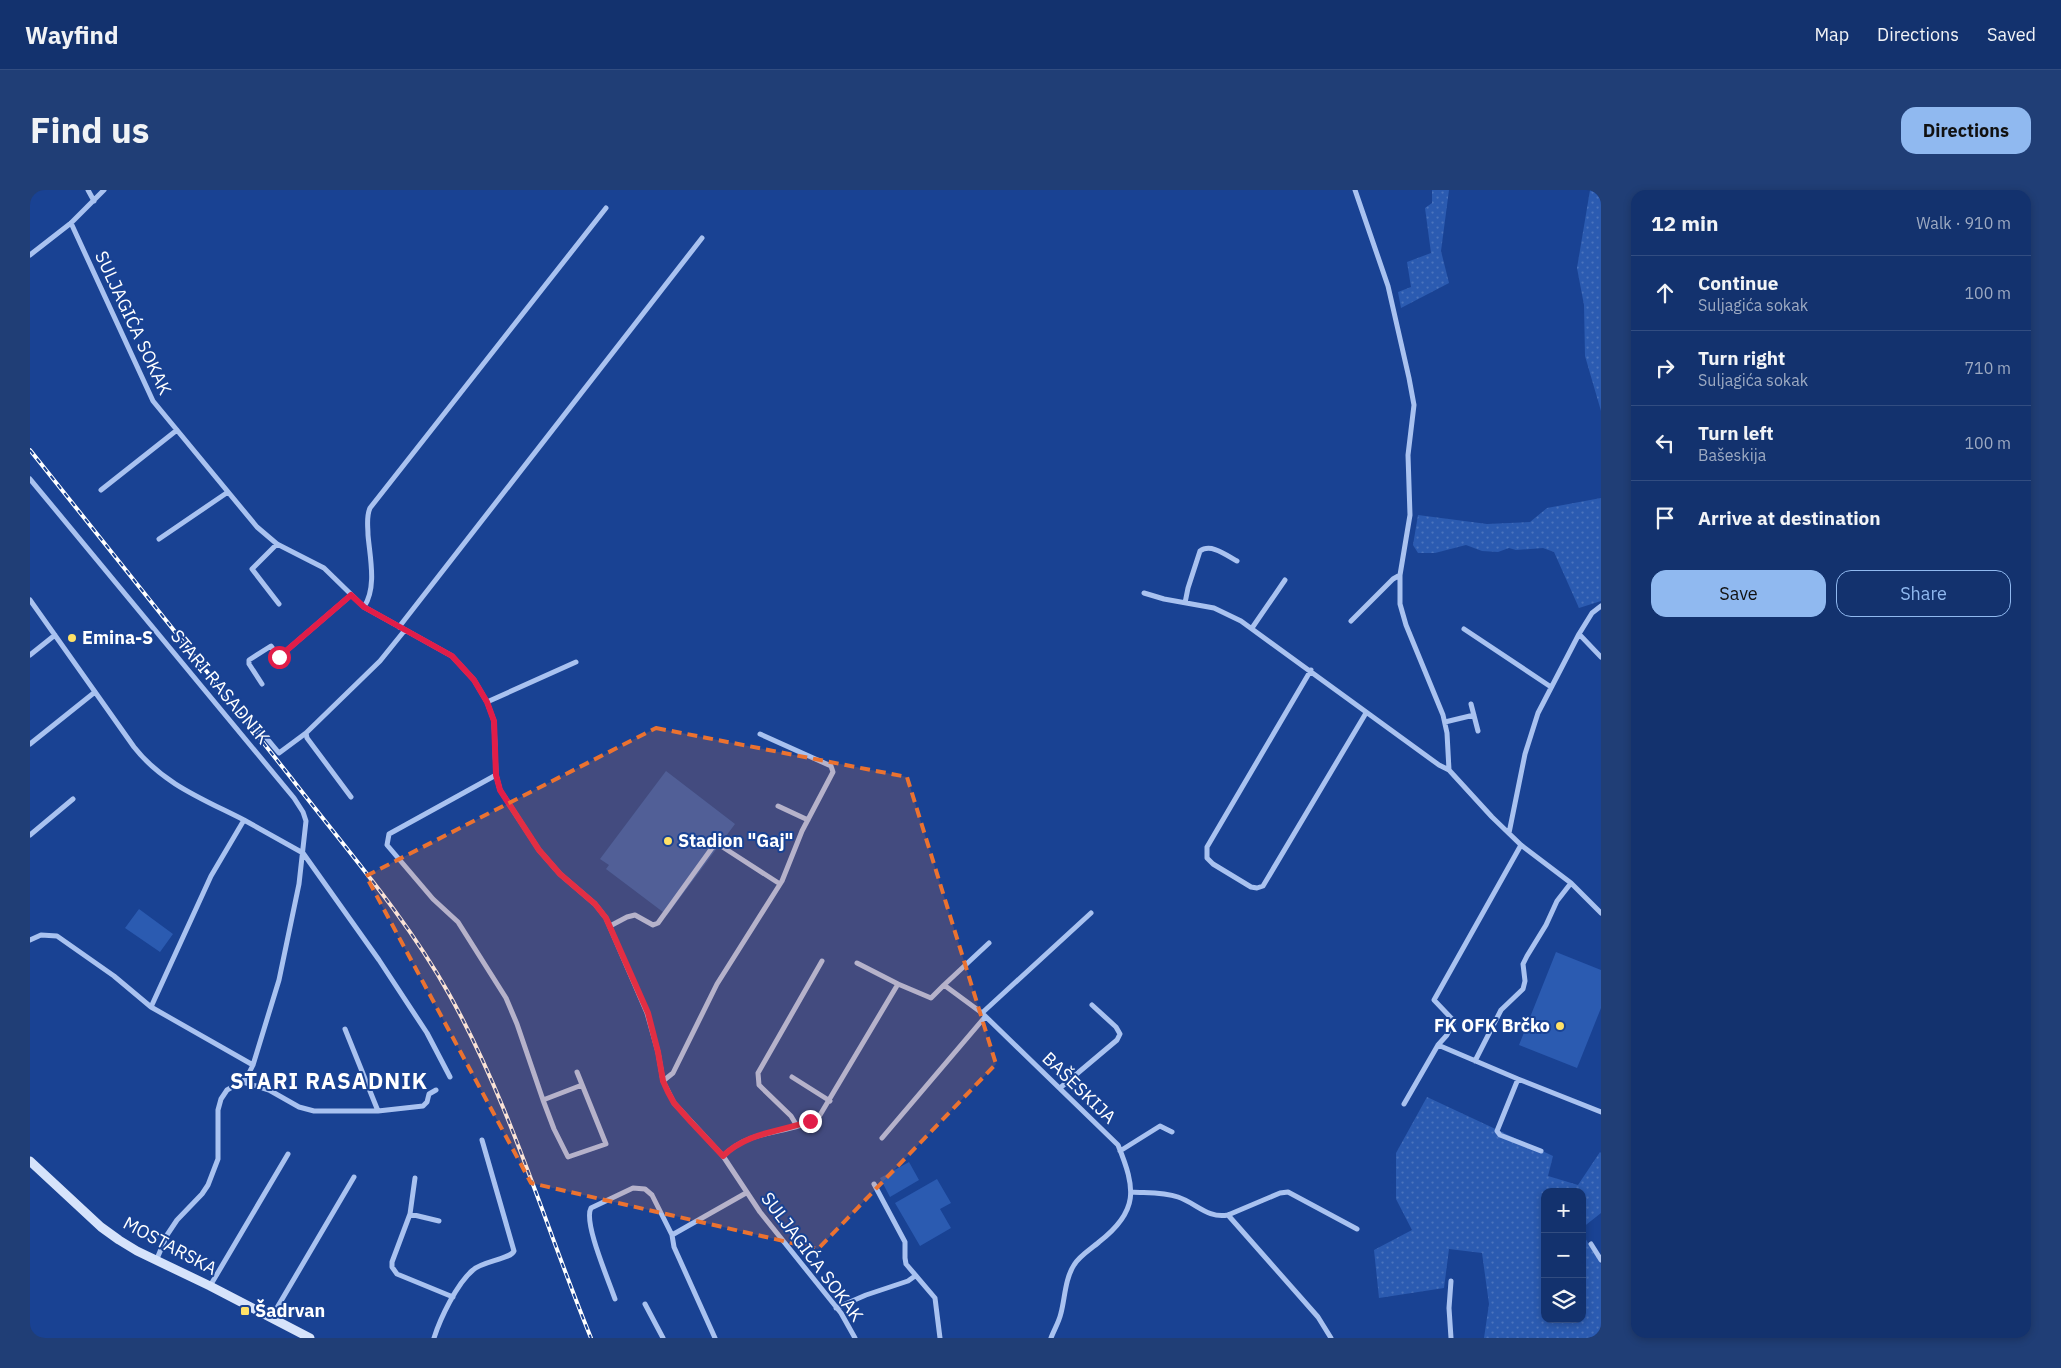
<!DOCTYPE html>
<html lang="en">
<head>
<meta charset="utf-8">
<style>
  body { margin:0; font-family:"IBM Plex Sans",sans-serif; background:#203e76; color:#f1f3f6 }
  .controls { position:absolute; right:15px; bottom:15px; display:grid; overflow:hidden; border-radius:10px; box-shadow:0 2px 8px #0003 }
  .controls button { width:45px; height:45px; display:grid; place-items:center; padding:0; border:0; border-bottom:1px solid #324d81; background:#13326e; color:#f1f3f6; font:25px sans-serif }
  .stop { position:absolute; width:15px; height:15px; margin:-11px; border:4px solid #e11d48; border-radius:50%; background:#fff }
  .stop.end { background:#e11d48; border-color:#fff; box-shadow:0 1px 5px #0008 }
  .list { margin:0; padding:0; list-style:none }
  h2 { display:flex; justify-content:space-between; align-items:center; height:65px; margin:0; padding:0 20px; font-size:21px }
  h2 small { font-size:16px; font-weight:400; color:#9daac2 }
  .list li { display:grid; grid-template-columns:32px 1fr auto; gap:15px; align-items:center; box-sizing:border-box; height:75px; padding:0 20px; border-top:1px solid #324d81 }
  .list b { display:block; font-size:19px; white-space:nowrap }
  .list p { margin:0; font-size:16px; white-space:nowrap; color:#9daac2 }
  .list em { font-size:16px; font-style:normal; color:#9daac2 }
  .actions { display:flex; gap:10px; padding:15px 20px }
  .actions a { flex:1; padding:11px 0; border:1px solid #90b9f0; border-radius:15px; text-align:center; font-size:18px; color:#90b9f0 }
  .actions .main { background:#90b9f0; color:#111 }
  .icon { flex:none; width:28px; height:28px; fill:none; stroke:currentColor; stroke-width:2; stroke-linecap:round; stroke-linejoin:round }
  .map { position:relative; flex:none; width:1571px; height:1148px; overflow:hidden; border-radius:15px }
  header { display:flex; align-items:center; gap:30px; box-sizing:border-box; height:70px; padding:0 25px; background:#13326e; border-bottom:1px solid #324d81 }
  header strong { font-size:24px }
  nav { display:flex; gap:28px; margin-inline-start:auto; font-size:18px }
  .intro { display:flex; align-items:center; justify-content:space-between; box-sizing:border-box; height:120px; padding:0 30px }
  h1 { margin:0; font-size:35px }
  .button { padding:12px 22px; border-radius:15px; background:#90b9f0; color:#111; font-size:18px; font-weight:700 }
  main { display:flex; gap:30px; padding:0 30px }
  aside { flex:1; background:#13326e; border-radius:15px; box-shadow:0 2px 8px #0003 }
  .map>svg:first-child { display:block }
  .grass { fill:url(#grass-dots) }
  .pitch { fill:#2b5bb1 }
  .lines { fill:none; stroke-linecap:round; stroke-linejoin:round }
  .minor { stroke:#a9c2f0; stroke-width:5 }
  .secondary { stroke:#d6e3fb; stroke-width:9 }
  .rail-casing { stroke:#fff; stroke-width:4 }
  .rail { stroke:#194293; stroke-width:2; stroke-dasharray:5.5; stroke-linecap:butt }
  .route { stroke:#e11d48; stroke-width:6 }
  .marked { fill:#eb7230; fill-opacity:0.2; stroke:#eb7230; stroke-width:4; stroke-dasharray:10 6; stroke-linejoin:round }
  .poi-dot { fill:#ffe167; stroke:#194293; stroke-width:2 }
  .labels { text-anchor:middle; stroke-width:4; stroke-linejoin:round; paint-order:stroke }
  .street-label { font-size:18px; fill:#fff; stroke:#194293 }
  .poi-label { font-size:18px; font-weight:bold; fill:#fff; stroke:#194293; text-anchor:start }
  .district-label { font-size:22px; font-weight:bold; letter-spacing:1px; fill:#fff; stroke:#194293 }
</style>
</head>
<body>
<header>
<strong>Wayfind</strong>
<nav><a>Map</a><a>Directions</a><a>Saved</a></nav>
</header>
<div class="intro"><h1>Find us</h1><a class="button">Directions</a></div>
<main>
<div class="map">
<svg width="1571" height="1148" viewBox="0 0 1571 1148">
  <defs>
    <pattern id="grass-dots" width="8" height="8" patternUnits="userSpaceOnUse" patternTransform="scale(1.25)"><rect width="8" height="8" fill="#2b5bb1"/><path d="M2 2h.1M6 6h.1" fill="none" stroke="#4b74bd" stroke-width="1.8" stroke-linecap="round"/></pattern>
  </defs>
  <rect width="100%" height="100%" fill="#194293"/>
  <path class="grass" d="M1402 0H1419L1411 61 1419 93 1371 118 1368 102 1381 97 1377 72 1401 63 1395 18 1402 13Z
    M1560 0H1571V221L1555 166 1554 115 1547 78Z
    M1571 308V411L1549 418 1524 362 1513 358 1486 360 1479 358 1468 362 1452 361 1436 355 1405 363H1388L1383 355 1388 325 1457 334 1500 332 1517 318Z
    M1397 907 1523 966 1518 986 1548 995 1570 962 1571 963V1023L1552 1038V1002H1515V1129H1552V1043L1571 1074V1148H1454L1459 1114 1452 1063 1419 1059 1414 1098 1349 1108 1344 1060 1382 1040 1366 1009V963Z"/>
  <path class="pitch" d="M636 581 705 634 637 725 576 679 579 675 570 669Z
    M109 719 143 744 130 762 95 738Z
    M1526 762 1571 780V818L1547 878 1489 855Z
    M879 972 889 990 860 1007 850 988Z
    M907 989 921 1013 910 1019 921 1038 890 1056 865 1013Z"/>
  <g class="lines">
    <path class="minor" d="M58 0 64 11
      M1325 0 1358 96 1379 188 1384 215 1378 265 1380 325 1370 385V414L1376 435 1413 525 1417 543 1419 580 1462 627 1491 655 1541 693 1571 723
      M41 33 123 211 227 337 247 354 294 378 334 417 422 466 444 490 457 512 464 531 466 585 470 600 509 660 530 684 565 714 576 728 617 823 628 862 633 891 644 913 693 966 730 1022 811 1123 825 1148
      M0 65 41 33 74 0
      M0 289 264 608 273 622 276 631 269 694 249 790 223 875 216 889 197 900 191 909 188 920V969L178 995 172 1004 147 1030 137 1045 126 1071
      M71 300 147 240
      M129 349 198 302
      M247 354 222 379 249 414
      M1114 403 1134 409 1184 418 1211 431 1409 575 1419 580
      M0 410 104 557C133 594 173 609 214 630
      M1155 413 1158 398 1170 361C1181 353 1196 365 1207 371
      M334 417C347 397 340 368 338 345 338 336 336 327 340 318L576 18
      M1321 431 1363 389 1370 385
      M369 437 672 48
      M1222 438 1255 390
      M1434 439 1521 497
      M1549 444 1571 467
      M0 465 25 445
      M1281 480 1177 657V668L1183 674 1221 697 1227 698 1233 696 1336 523
      M232 494 219 474V470L241 456 249 467 321 405
      M457 512 546 472
      M1441 514 1448 541
      M1415 532 1444 525
      M229 539 249 563 276 543
      M0 554 65 502
      M466 585 359 644 357 655 403 709 428 732 476 808 487 834 513 910 552 895
      M321 607 277 548 276 543 350 471 375 440
      M748 616 778 630
      M1479 643 1495 564 1508 523 1549 444 1562 423 1571 416
      M0 645 43 609
      M1491 655 1404 810 1424 831 1417 845 1408 855 1488 889 1571 922
      M580 736 597 727 605 725 623 735 628 733 682 658 688 654 750 694
      M0 750 11 745 27 746 84 786 121 817
      M827 773 868 794
      M914 795 959 753
      M952 823 1061 723
      M315 839 348 921
      M1445 871 1471 820 1493 799 1495 791 1493 774 1497 766 1516 735 1527 711 1541 693
      M223 875 121 817 181 686 214 630 273 663 349 770 397 843 420 887
      M762 887 800 911
      M1488 889 1467 941 1470 945 1511 961
      M633 891 643 883 687 794 752 691 772 641 803 582 801 576 730 544
      M213 892 239 900 269 917 284 921H348L393 916 397 912 399 904 406 900
      M1030 898 1087 850 1090 844 1086 837 1062 815
      M513 910 524 939 538 967 576 954 547 882
      M1374 914 1408 855
      M767 936 761 926 729 895 728 883 792 771
      M852 948 955 827
      M1090 961 1130 936 1142 942
      M693 966C725 935 761 947 790 925L868 794 901 808 914 795 952 823 1088 955C1106 999 1109 1021 1069 1052 1061 1059 1049 1066 1044 1075 1035 1089 1035 1108 1031 1123 1029 1132 1024 1140 1021 1148
      M844 994 875 1052V1068L876 1074 905 1108 910 1148
      M1102 1002C1117 1003 1134 1002 1148 1007 1166 1013 1178 1029 1198 1025L1250 1003 1258 1002 1327 1039
      M380 1024 385 988
      M1198 1025 1288 1127 1301 1148
      M409 1031 380 1024 362 1072V1077L367 1084 423 1107
      M1561 1054 1571 1070
      M180 1096 258 964
      M585 1109C579 1091 553 1032 561 1018L603 998 615 999 622 1005 642 1045
      M615 1114 633 1148
      M806 1118 836 1105 878 1091 885 1086
      M241 1128 324 987
      M404 1148C410 1129 427 1093 443 1080 453 1071 481 1069 484 1061L452 950
      M685 1148 644 1057 642 1045 716 1003
      M1421 1148 1419 1118 1421 1091"/>
    <path class="secondary" d="M0 971 71 1037 89 1050 107 1061 180 1096 280 1148"/>
    <defs>
      <path id="rail" d="M0 260C88 370 175 479 262 589 316 659 376 727 419 804 480 913 514 1033 561 1148"/>
    </defs>
    <use href="#rail" class="rail-casing"/>
    <use href="#rail" class="rail"/>
  </g>
  <g class="lines">
    <path class="route" d="M249 467 321 405 334 417 422 466 444 490 457 512 464 531 466 585 470 600 509 660 530 684 565 714 576 728 618 823 628 862 633 891 638 902 644 913 661 932 693 966C718 942 750 942 780 931"/>
  </g>
  <path class="marked" d="M626 538 877 587 966 874 788 1059 501 993 336 686Z"/>
  <g class="poi-dot">
    <circle cx="42" cy="448" r="5"/>
    <circle cx="638" cy="651" r="5"/>
    <circle cx="1530" cy="836" r="5"/>
    <rect x="210" y="1116" width="10" height="10" rx="2.5"/>
  </g>
  <g class="labels">
    <g class="street-label">
      <text transform="translate(103 133) rotate(65)" y="6">SULJAGIĆA SOKAK</text>
      <text transform="translate(190 497) rotate(50)" y="6">STARI RASADNIK</text>
      <text transform="translate(1049 898) rotate(44)" y="6">BAŠESKIJA</text>
      <text transform="translate(140 1056) rotate(28)" y="6">MOSTARSKA</text>
      <text transform="translate(782 1067) rotate(53)" y="6">SULJAGIĆA SOKAK</text>
    </g>
    <g class="poi-label">
      <text x="52" y="454">Emina-S</text>
      <text x="648" y="657">Stadion "Gaj"</text>
      <text x="1520" y="842" text-anchor="end">FK OFK Brčko</text>
      <text x="225" y="1127">Šadrvan</text>
    </g>
    <g class="district-label">
      <text x="299" y="899">STARI RASADNIK</text>
    </g>
  </g>
</svg>
<div class="controls">
<button>+</button>
<button>−</button>
<button><svg class="icon" aria-label="layers" viewBox="0 0 24 24"><path d="M12 4l9 5-9 5-9-5zM3 14l9 5 9-5"/></svg></button>
</div>
<div class="stop" style="left:249px;top:467px"></div>
<div class="stop end" style="left:780px;top:931px"></div>
</div>
<aside>
<h2>12 min<small>Walk · 910 m</small></h2>
<ul class="list">
<li><svg class="icon" aria-label="ahead" viewBox="0 0 24 24"><path d="M12 20V5M6 11l6-6 6 6"/></svg><div><b>Continue</b><p>Suljagića sokak</p></div><em>100 m</em></li>
<li><svg class="icon" aria-label="right" viewBox="0 0 24 24"><path d="M7 20v-9h11M14 6l5 5-5 5"/></svg><div><b>Turn right</b><p>Suljagića sokak</p></div><em>710 m</em></li>
<li><svg class="icon" aria-label="left" viewBox="0 0 24 24"><path d="M17 20v-9H6M10 6l-5 5 5 5"/></svg><div><b>Turn left</b><p>Bašeskija</p></div><em>100 m</em></li>
<li><svg class="icon" aria-label="arrive" viewBox="0 0 24 24"><path d="M6 21V4h12l-3 4 3 4H6"/></svg><div><b>Arrive at destination</b></div></li>
</ul>
<div class="actions"><a class="main">Save</a><a>Share</a></div>
</aside>
</main>
</body>
</html>
